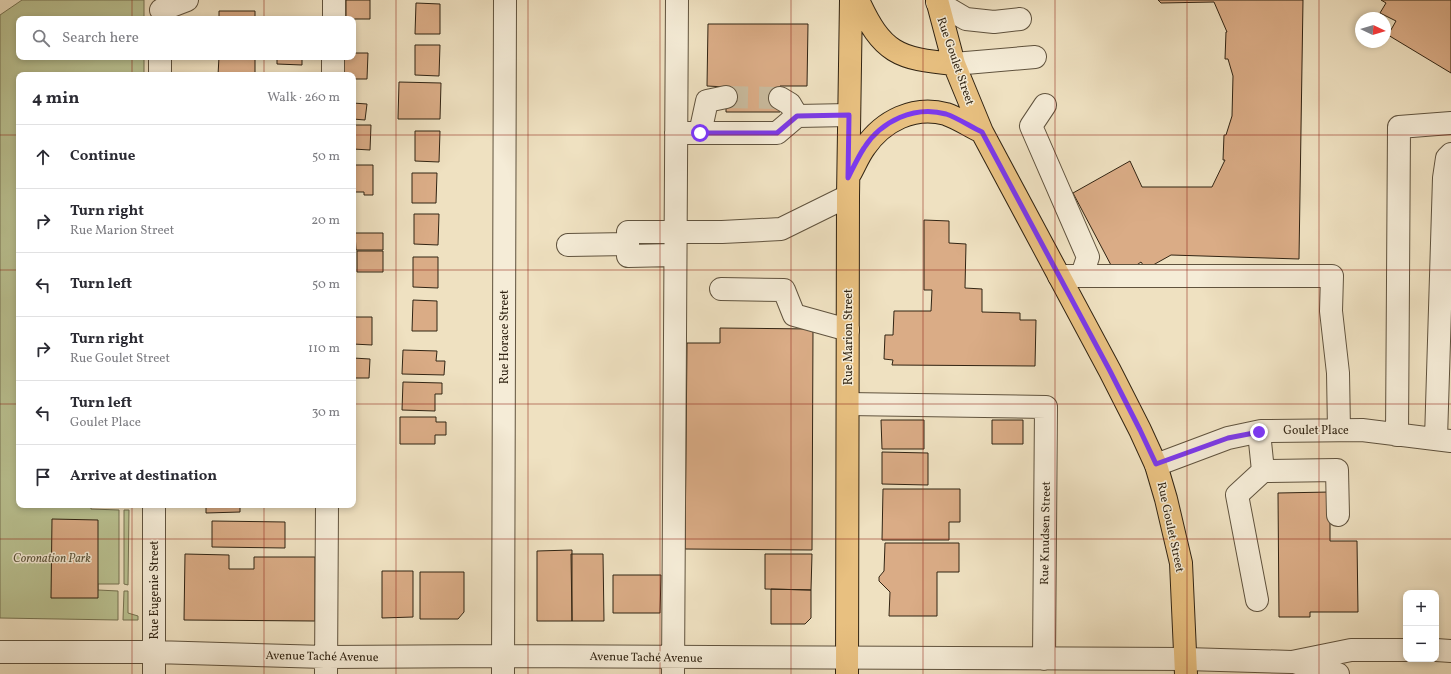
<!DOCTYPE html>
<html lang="en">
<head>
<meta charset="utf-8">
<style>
  body { margin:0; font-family:Vollkorn,serif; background:#f7f7f7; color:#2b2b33 }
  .controls { position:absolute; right:12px; bottom:12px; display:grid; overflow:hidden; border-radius:8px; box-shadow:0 2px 6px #0003 }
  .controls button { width:36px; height:36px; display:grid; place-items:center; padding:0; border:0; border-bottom:1px solid #e1e1e2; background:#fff; color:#2b2b33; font:20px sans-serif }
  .compass { position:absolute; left:1355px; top:12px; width:36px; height:36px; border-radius:50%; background:#fff; box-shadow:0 2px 6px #0003; rotate:94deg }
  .stop { position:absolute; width:12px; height:12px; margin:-9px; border:3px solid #7c3aed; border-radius:50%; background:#fff }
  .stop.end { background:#7c3aed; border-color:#fff; box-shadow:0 1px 4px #0008 }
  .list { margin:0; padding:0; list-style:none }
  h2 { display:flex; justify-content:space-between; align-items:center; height:52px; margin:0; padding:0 16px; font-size:17px }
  h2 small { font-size:13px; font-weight:400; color:#7c7c81 }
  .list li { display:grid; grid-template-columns:26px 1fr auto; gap:12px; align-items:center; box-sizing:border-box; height:64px; padding:0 16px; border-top:1px solid #e1e1e2 }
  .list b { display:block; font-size:15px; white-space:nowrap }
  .list p { margin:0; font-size:13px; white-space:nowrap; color:#7c7c81 }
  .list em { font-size:13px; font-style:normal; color:#7c7c81 }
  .icon { flex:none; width:22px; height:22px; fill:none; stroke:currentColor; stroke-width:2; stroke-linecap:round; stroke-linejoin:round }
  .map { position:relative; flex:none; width:1451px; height:674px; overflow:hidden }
  .search { position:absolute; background:#fff; box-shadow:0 2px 6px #0003; left:16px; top:16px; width:340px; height:44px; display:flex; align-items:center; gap:10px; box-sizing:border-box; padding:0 14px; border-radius:8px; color:#7c7c81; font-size:15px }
  .panel { position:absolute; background:#fff; box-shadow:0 2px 6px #0003; left:16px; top:72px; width:340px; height:436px; border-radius:8px }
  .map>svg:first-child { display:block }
  .green { fill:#bac292; stroke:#767352 }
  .building { fill:#daac86; stroke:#312413 }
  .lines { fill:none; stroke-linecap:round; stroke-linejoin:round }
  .minor-tunnel { stroke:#c9bb9e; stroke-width:22; stroke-dasharray:22 11; stroke-linecap:butt }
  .minor-casing { stroke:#60533e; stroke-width:24 }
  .major-casing { stroke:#312413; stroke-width:24 }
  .minor { stroke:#f5ecd7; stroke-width:22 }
  .major { stroke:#e8c080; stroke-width:22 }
  .route { stroke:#7c3aed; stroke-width:5 }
  .grid { fill:none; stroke:#8f2418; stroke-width:1; stroke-opacity:0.55 }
  .labels { text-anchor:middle; stroke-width:3; stroke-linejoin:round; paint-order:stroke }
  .street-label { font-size:12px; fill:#312413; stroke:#f5ecd7 }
  .park-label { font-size:12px; font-style:italic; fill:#5a5339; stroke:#f5ecd7 }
</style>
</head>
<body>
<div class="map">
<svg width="1451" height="674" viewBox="0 0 1451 674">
  <rect width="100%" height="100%" fill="#efe1c1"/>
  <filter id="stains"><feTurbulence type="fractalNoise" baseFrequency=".005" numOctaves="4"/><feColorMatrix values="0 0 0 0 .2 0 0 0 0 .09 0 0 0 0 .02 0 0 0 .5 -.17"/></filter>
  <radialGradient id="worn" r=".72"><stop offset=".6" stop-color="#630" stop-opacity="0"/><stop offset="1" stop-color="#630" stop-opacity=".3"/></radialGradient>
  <path class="green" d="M22 0H144V19H19V57H144V75H19V505H91V509L119 510V584H98V590L118 591V620L0 618V15Z
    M124 510H129L128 585 124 584Z
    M124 591H128V613L138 616V620H123Z"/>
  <path class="building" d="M346 0H370V19H346Z
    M1158 0H1303L1299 259 1171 255 1146 269 1141 262 1128 271 1112 267 1073 193 1130 161 1142 187H1212L1225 160H1223L1224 135H1226L1232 116 1233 76 1228 59H1225L1226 32H1227L1214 2 1161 3Z
    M1381 0H1451V73L1388 35 1396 21 1380 13 1386 3Z
    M416 3 440 4V34H415Z
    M219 11H255V19H219Z
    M708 24H808L807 86H780V112H726V87L707 86Z
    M415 45H440L439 76 415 75Z
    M353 53H368L367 79H353V75H342L343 57H353Z
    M219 57H255V75H218Z
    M277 57H302V65L277 64Z
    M399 82 441 83 440 119H398Z
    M353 103 367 104 365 120 353 119Z
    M353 125H371L370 150 353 149Z
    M415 131H440L439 162 415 161Z
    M353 165H373V195H364V192H353Z
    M412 173H437L436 203H412Z
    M414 214H439L438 245 414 244Z
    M924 220 949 221V243L966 244 965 288 982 289V312L1020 313V320H1036L1035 366 892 365 893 360 884 359 885 335H893L894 311H931L932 290H924Z
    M355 233H383V250H356Z
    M357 251H383V272H357Z
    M413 257H438V288L413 287Z
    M413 300 437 301V331H412Z
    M353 317H372V345L353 344Z
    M720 328 813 329 812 550 685 549 687 343H720Z
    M403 350 437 351 436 361H445L444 375 402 374Z
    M353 358 370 359 369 378H353Z
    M403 382 442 383V394H435V411L402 410Z
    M400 417H436V422H446V435H435V444H400Z
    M881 420H924V449H882Z
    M992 420H1023V444H992Z
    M882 452 928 453V485L882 484Z
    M883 489H960V522H949V540H882Z
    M1330 492V541H1357L1358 612H1310V617H1279L1278 493Z
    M206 505H240V512L206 513Z
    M52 519 98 520V598H51Z
    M212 521 285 522V548L212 547Z
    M885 543H959V572H937V616H889L890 592 879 581V577L884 571Z
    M572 550V621H537V551Z
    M185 554 229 555V569H254V557H315V621L184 620Z
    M571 554H603L604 621H572Z
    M765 554H812L811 590 765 589Z
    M382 571H413V617L382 618Z
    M420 572H464V612L458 619H420Z
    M613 575H661L660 613H613Z
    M771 589 811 590V618L805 624H771Z"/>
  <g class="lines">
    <path class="minor-tunnel" d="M726 97 780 98"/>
    <defs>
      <path id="minor" d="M937 2 966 19 994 22 1020 19
        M161 10 187 0
        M334 19V0
        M954 64 1035 57
        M160 75V57
        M333 75V57
        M780 98 790 104 797 116
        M1045 105 1031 126 1088 257 1082 275
        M676 133H777L797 116 849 115
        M700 133 707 101 726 97
        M628 232H722L781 229 848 196
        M568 245 628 244
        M628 256 675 255
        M1059 276H1332L1331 311 1338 373 1339 430
        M721 289 784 290 794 315 848 330
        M848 404 1046 407 1044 659
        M1259 432 1263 471 1337 470 1338 515
        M1397 435 1399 127 1451 123
        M1436 439 1444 178 1447 158 1451 154
        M1156 465 1228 438 1261 431 1362 430 1451 441
        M154 505V674
        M1257 600 1237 495 1263 471
        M1436 650 1451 651
        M0 652H154L325 657 503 656 1186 659 1292 662 1351 650H1406
        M1297 663 1338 674
        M326 674 327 505
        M503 674 505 0
        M673 674 677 0"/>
      <path id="major" d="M858 0C882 53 898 59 954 64
        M937 0 954 64 982 132 1110 371 1140 430 1156 465 1166 499 1181 563 1186 674
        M850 174C855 165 859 155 865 147 883 121 914 105 946 114 958 118 971 127 982 132
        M847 674 848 196 851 0"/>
    </defs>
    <use href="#minor" class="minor-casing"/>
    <use href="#major" class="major-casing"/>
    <use href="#minor" class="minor"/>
    <use href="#major" class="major"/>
  </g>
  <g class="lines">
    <path class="route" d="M700 133H777L797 116 849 115 848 178C853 168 858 157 864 148 881 121 915 105 946 114 958 118 971 127 982 132L1110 371 1140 430 1156 464 1228 438 1259 432"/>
  </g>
  <path class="grid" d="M132 0V19M264 0V19M396 0V674M528 0V674M660 0V674M791 0V674M923 0V674M1055 0V674M1187 0V674M1319 0V674M132 57V75M264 57V75M0 135H19M353 135H1451M0 270H19M353 270H1451M0 404H19M353 404H1451M132 505V674M264 505V674M0 539H1451"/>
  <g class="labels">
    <g class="street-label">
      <text transform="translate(956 61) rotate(71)" y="4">Rue Goulet Street</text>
      <text transform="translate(504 337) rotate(-90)" y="4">Rue Horace Street</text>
      <text transform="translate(848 337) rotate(-90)" y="4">Rue Marion Street</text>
      <text x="1316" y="434">Goulet Place</text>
      <text transform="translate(1171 527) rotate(78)" y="4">Rue Goulet Street</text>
      <text transform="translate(1045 533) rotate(-89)" y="4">Rue Knudsen Street</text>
      <text transform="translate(154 590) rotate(-90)" y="4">Rue Eugenie Street</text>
      <text transform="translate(322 656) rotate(1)" y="4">Avenue Taché Avenue</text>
      <text transform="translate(646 657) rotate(1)" y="4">Avenue Taché Avenue</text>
    </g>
    <g class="park-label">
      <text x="52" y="562">Coronation Park</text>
    </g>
  </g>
  <rect width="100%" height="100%" filter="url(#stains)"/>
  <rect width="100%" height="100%" fill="url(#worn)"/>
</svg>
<div class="controls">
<button>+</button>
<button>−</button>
</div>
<svg class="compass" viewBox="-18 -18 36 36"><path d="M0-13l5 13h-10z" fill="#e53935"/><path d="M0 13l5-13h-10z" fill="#7c7c81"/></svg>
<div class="stop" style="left:700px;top:133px"></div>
<div class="stop end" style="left:1259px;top:432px"></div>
<div class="search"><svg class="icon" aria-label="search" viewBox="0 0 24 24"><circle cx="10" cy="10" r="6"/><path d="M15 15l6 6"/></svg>Search here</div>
<section class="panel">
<h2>4 min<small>Walk · 260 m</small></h2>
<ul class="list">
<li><svg class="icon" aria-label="ahead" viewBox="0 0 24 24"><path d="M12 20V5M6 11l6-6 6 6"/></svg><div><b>Continue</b></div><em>50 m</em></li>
<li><svg class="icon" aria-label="right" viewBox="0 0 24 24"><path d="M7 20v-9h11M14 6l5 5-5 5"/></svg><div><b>Turn right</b><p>Rue Marion Street</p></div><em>20 m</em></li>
<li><svg class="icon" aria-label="left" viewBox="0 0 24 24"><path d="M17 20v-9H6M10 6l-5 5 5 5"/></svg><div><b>Turn left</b></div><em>50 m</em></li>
<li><svg class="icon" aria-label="right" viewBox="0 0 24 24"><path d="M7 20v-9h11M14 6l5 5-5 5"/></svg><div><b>Turn right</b><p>Rue Goulet Street</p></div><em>110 m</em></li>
<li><svg class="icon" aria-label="left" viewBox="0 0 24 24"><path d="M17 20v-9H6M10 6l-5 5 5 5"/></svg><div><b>Turn left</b><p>Goulet Place</p></div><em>30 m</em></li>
<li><svg class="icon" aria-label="arrive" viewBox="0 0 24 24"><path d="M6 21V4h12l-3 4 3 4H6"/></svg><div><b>Arrive at destination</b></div></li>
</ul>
</section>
</div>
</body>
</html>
